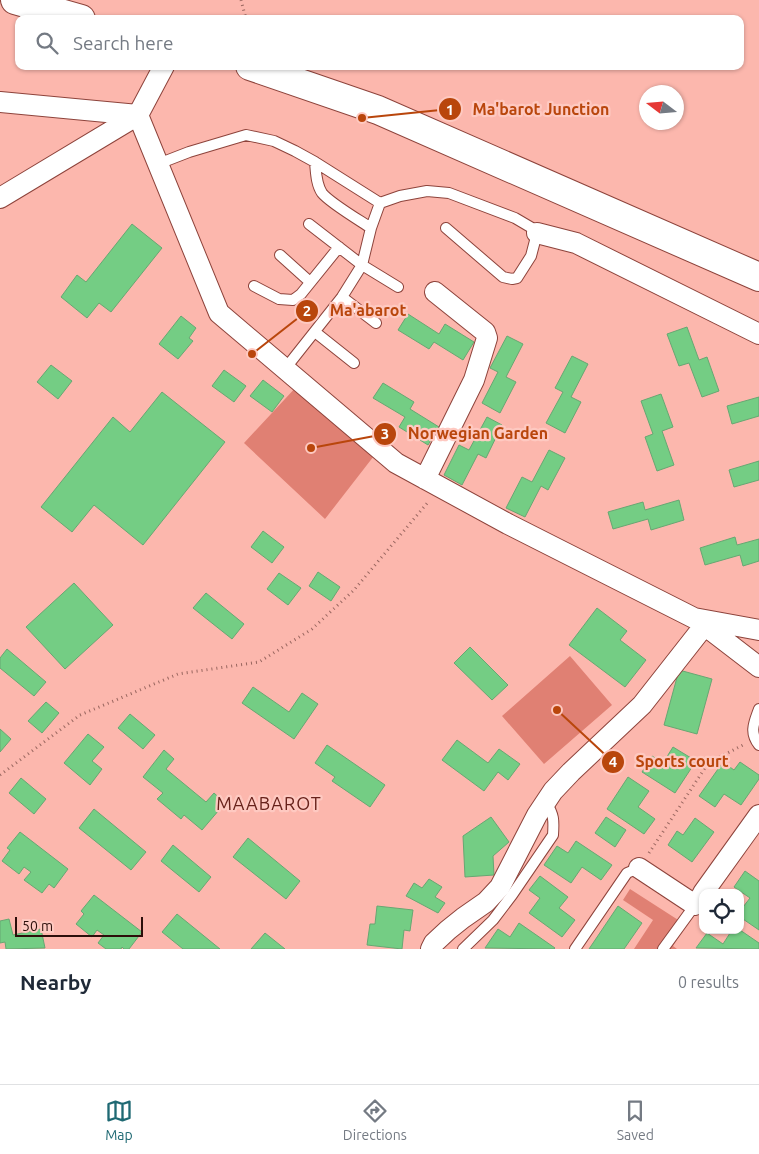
<!DOCTYPE html>
<html lang="en">
<head>
<meta charset="utf-8">
<style>
  body { margin:0; font-family:Ubuntu,sans-serif; background:#f2f2f3; color:#1f2937 }
  .controls { position:absolute; right:15px; bottom:15px; display:grid; overflow:hidden; border-radius:10px; box-shadow:0 1px 4px #0004 }
  .controls button { width:45px; height:45px; display:grid; place-items:center; padding:0; border:0; border-bottom:1px solid #e0e1e3; background:#fff; color:#1f2937; font:25px sans-serif }
  .compass { position:absolute; left:639px; top:85px; width:45px; height:45px; border-radius:50%; background:#fff; box-shadow:0 1px 4px #0004; rotate:286deg }
  .scale { position:absolute; left:15px; bottom:12px; width:128px; box-sizing:border-box; padding-left:5px; border:2px solid #2c0e0a; border-top:0; font-size:14px; line-height:18px; white-space:nowrap; color:#2c0e0a; -webkit-text-stroke:4px #fec9c1; paint-order:stroke }
  .list { margin:0; padding:0; list-style:none }
  h2 { display:flex; justify-content:space-between; align-items:center; height:65px; margin:0; padding:0 20px; font-size:21px }
  h2 small { font-size:16px; font-weight:400; color:#747a83 }
  .icon { flex:none; width:28px; height:28px; fill:none; stroke:currentColor; stroke-width:2; stroke-linecap:round; stroke-linejoin:round }
  .map { position:relative; flex:none; width:759px; height:949px; overflow:hidden }
  .search { position:absolute; background:#fff; box-shadow:0 1px 4px #0004; left:15px; right:15px; top:15px; height:55px; display:flex; align-items:center; gap:12px; box-sizing:border-box; padding:0 18px; border-radius:10px; color:#747a83; font-size:19px }
  .sheet { height:135px; background:#fff }
  nav { display:flex; justify-content:space-around; align-items:center; box-sizing:border-box; height:70px; border-top:1px solid #e0e1e3; background:#fff; font-size:14px; color:#747a83 }
  nav a { display:grid; justify-items:center; gap:2px }
  nav .on { color:#1f6973 }
  .map>svg:first-child { display:block }
  .green { fill:#e08073 }
  .building { fill:#74cd84; stroke:#67a772 }
  .lines { fill:none; stroke-linecap:round; stroke-linejoin:round }
  .service-casing { stroke:#8d433b; stroke-width:12 }
  .minor-casing { stroke:#8d433b; stroke-width:22 }
  .secondary-casing { stroke:#8d433b; stroke-width:30 }
  .path { stroke:#99665f; stroke-width:3; stroke-dasharray:1 4; stroke-linecap:butt }
  .service { stroke:#fff; stroke-width:10 }
  .minor { stroke:#fff; stroke-width:20 }
  .secondary { stroke:#fff; stroke-width:28 }
  .labels { text-anchor:middle; stroke-width:4.5; stroke-linejoin:round; paint-order:stroke }
  .quarter-label { font-size:18px; letter-spacing:1px; fill:#68221b; stroke:#fec9c1 }
  .leader { fill:none; stroke:#b9460c; stroke-width:2 }
  .callout-dot { fill:#b9460c; stroke:#fec9c1; stroke-width:2 }
  .mark-label { font-size:15px; text-anchor:middle; font-weight:bold; fill:#fff }
  .callout-label { font-size:16px; text-anchor:middle; font-weight:bold; fill:#b9460c; stroke:#fec9c1; stroke-width:4.5; stroke-linejoin:round; paint-order:stroke }
</style>
</head>
<body>
<div class="map">
<svg width="759" height="949" viewBox="0 0 759 949">
  <rect width="100%" height="100%" fill="#fcb7ad"/>
  <path class="green" d="M298 385 377 452 325 519 244 443Z
    M570 656 612 705 544 764 502 716Z
    M630 889 686 925 673 946 677 949H634L653 920 623 900Z"/>
  <path class="building" d="M132 224 162 248 111 312 99 303 87 318 61 297 77 275 86 282Z
    M408 314 439 334 445 324 474 342 463 360 434 342 429 349 398 330Z
    M181 316 196 328 189 338 193 341 178 359 159 344Z
    M687 327 699 360 707 357 719 391 702 397 689 363 679 366 667 334Z
    M507 336 523 344 506 377 516 382 500 413 482 403 498 372 490 368Z
    M572 356 588 364 571 397 581 402 565 433 546 423 563 392 555 388Z
    M51 365 72 381 58 399 37 382Z
    M224 370 246 386 234 402 212 386Z
    M263 380 284 396 272 412 250 396Z
    M383 383 414 402 410 409 439 427 428 445 399 427 405 417 373 398Z
    M162 392 225 442 143 545 94 505 72 532 41 507 113 417 130 432Z
    M661 394 673 427 662 431 674 465 657 471 645 437 653 434 641 401Z
    M759 397V416L732 424 727 406Z
    M487 417 502 425 486 458 478 454 462 485 444 475 459 445 469 450Z
    M549 450 565 458 548 490 541 486 525 517 506 508 522 477 532 482Z
    M759 461V480L734 487 729 470Z
    M679 500 684 520 651 530 648 519 613 529 608 512 643 502 645 510Z
    M263 531 284 547 272 563 251 547Z
    M735 537 737 545 759 539V561L743 566 740 555 705 565 700 548Z
    M318 572 340 587 331 601 309 586Z
    M279 573 301 588 288 605 267 589Z
    M74 583 113 625 65 669 26 627Z
    M206 593 244 624 232 639 193 608Z
    M597 608 627 631 620 640 646 660 625 687 569 645Z
    M470 647 508 685 492 700 454 663Z
    M7 649 46 682 34 696 0 668V658Z
    M679 670 712 679 697 734 664 725Z
    M253 687 289 712 302 693 318 704 294 739 242 703Z
    M46 702 59 713 42 733 28 721Z
    M130 714 155 735 143 749 118 728Z
    M0 729 11 739 0 752Z
    M88 734 104 747 92 761 102 769 90 785 64 763Z
    M457 740 488 763 499 749 520 764 508 780 498 772 484 791 442 760Z
    M327 745 385 785 370 807 332 781 335 777 315 763Z
    M673 747 696 761 675 793 642 772 652 756 663 763Z
    M164 750 174 759 166 769 206 802 214 793 225 803 202 830 184 815 181 819 157 799 163 793 143 777Z
    M723 762 734 770 740 762 759 775V779L741 805 724 794 715 807 699 796Z
    M628 777 649 791 638 807 655 819 644 834 607 809Z
    M21 778 46 799 34 814 9 793Z
    M94 809 146 852 131 870 79 828Z
    M491 817 509 842 493 856 494 875 465 877 463 836Z
    M606 817 626 830 615 847 595 833Z
    M695 818 714 832 692 862 668 845 677 831 683 835Z
    M20 832 68 869 54 888 49 884 42 893 24 880 31 872 24 867 19 874 2 861 10 850 7 848Z
    M248 838 300 881 286 899 233 857Z
    M576 841 612 865 601 880 582 867 571 883 544 865 557 846 568 853Z
    M173 845 211 877 199 892 161 861Z
    M745 871 759 881V930L740 917V911L750 898 734 887Z
    M540 876 568 897 559 908 575 920 562 937 529 913 540 898 529 890Z
    M429 879 442 887 435 897 445 903 438 913 406 896 414 883 422 888Z
    M94 895 142 932 129 949H124L122 947 121 949H106L98 943 104 935 97 930 92 937 76 924 84 914 81 911Z
    M377 906 413 910 410 931 404 930 402 949 367 945 370 924H375Z
    M618 906 642 923 624 949H589Z
    M177 914 220 949H183L162 932Z
    M9 919 13 935 41 929 45 948 6 949 5 942 0 943V921Z
    M519 923 555 948 554 949 485 948 498 929 510 937Z
    M732 930H740L759 943V949L696 948 707 933 723 944Z
    M265 933 285 949H251Z"/>
  <g class="lines">
    <defs>
      <path id="service" d="M315 162C316 172 316 184 322 193 330 203 359 220 371 228
        M158 164 189 152 246 135 274 141 295 151 315 162 380 203
        M309 224 362 265 398 287
        M280 255 310 282
        M254 286 279 299 293 300 301 294 339 247
        M342 297 376 323
        M315 332 354 363
        M285 369 342 297 362 265 371 228 380 203 400 196 427 191 449 193 515 218 532 228 537 233 531 256 517 278 512 279 503 277 446 228
        M759 709C754 723 749 732 759 745
        M463 949 493 920 512 895 553 835C554 820 554 815 546 802
        M575 949 627 873 639 868
        M663 949 695 905"/>
      <path id="minor" d="M0 102 138 115 219 313 396 463 508 524 694 618 759 630
        M0 198 138 115 164 66
        M537 233 576 243 759 334
        M425 479 474 380 487 338 485 332 435 292
        M699 621 759 667
        M639 868 695 905 703 894
        M703 893 759 815
        M431 949 434 943 448 930 463 918 486 902 500 887 537 815 553 791 571 772 642 705 704 626"/>
      <path id="secondary" d="M15 0 81 19
        M250 66 378 110 759 277"/>
    </defs>
    <use href="#service" class="service-casing"/>
    <use href="#minor" class="minor-casing"/>
    <use href="#secondary" class="secondary-casing"/>
    <path class="path" d="M241 0 246 19
      M0 775 80 715 178 674 259 662 312 629 354 590 429 501
      M649 853 705 768 712 761 745 744"/>
    <use href="#service" class="service"/>
    <use href="#minor" class="minor"/>
    <use href="#secondary" class="secondary"/>
  </g>
  <g class="labels">
    <g class="quarter-label">
      <text x="269" y="810">MAABAROT</text>
    </g>
  </g>
  <path class="leader" d="M362 118L450 109M252 354L307 311M311 448L385 434M557 710L613 762"/>
  <g class="callout-dot">
    <circle cx="362" cy="118" r="5"/>
    <circle cx="252" cy="354" r="5"/>
    <circle cx="311" cy="448" r="5"/>
    <circle cx="557" cy="710" r="5"/>
    <circle cx="450" cy="109" r="12"/>
    <circle cx="307" cy="311" r="12"/>
    <circle cx="385" cy="434" r="12"/>
    <circle cx="613" cy="762" r="12"/>
  </g>
  <g class="mark-label">
    <text x="450" y="115">1</text>
    <text x="307" y="316">2</text>
    <text x="385" y="439">3</text>
    <text x="613" y="767">4</text>
  </g>
  <g class="callout-label">
    <text x="541" y="115">Ma'barot Junction</text>
    <text x="368" y="316">Ma'abarot</text>
    <text x="478" y="439">Norwegian Garden</text>
    <text x="682" y="767">Sports court</text>
  </g>
</svg>
<div class="controls">
<button><svg class="icon" aria-label="locate" viewBox="0 0 24 24"><circle cx="12" cy="12" r="6"/><path d="M12 2v4M12 18v4M2 12h4M18 12h4"/></svg></button>
</div>
<svg class="compass" viewBox="-18 -18 36 36"><path d="M0-13l5 13h-10z" fill="#e53935"/><path d="M0 13l5-13h-10z" fill="#747a83"/></svg>
<div class="scale">50 m</div>
<div class="search"><svg class="icon" aria-label="search" viewBox="0 0 24 24"><circle cx="10" cy="10" r="6"/><path d="M15 15l6 6"/></svg>Search here</div>
</div>
<section class="sheet">
<h2>Nearby<small>0 results</small></h2>
<ul class="list">
</ul>
</section>
<nav>
<a class="on"><svg class="icon" aria-label="map" viewBox="0 0 24 24"><path d="M3 6l6-2 6 2 6-2v14l-6 2-6-2-6 2zM9 4v14M15 6v14"/></svg>Map</a>
<a><svg class="icon" aria-label="directions" viewBox="0 0 24 24"><path d="M12 3l9 9-9 9-9-9zM9 14v-3h6M13 9l2 2-2 2"/></svg>Directions</a>
<a><svg class="icon" aria-label="saved" viewBox="0 0 24 24"><path d="M7 4h10v16l-5-4-5 4z"/></svg>Saved</a>
</nav>
</body>
</html>
